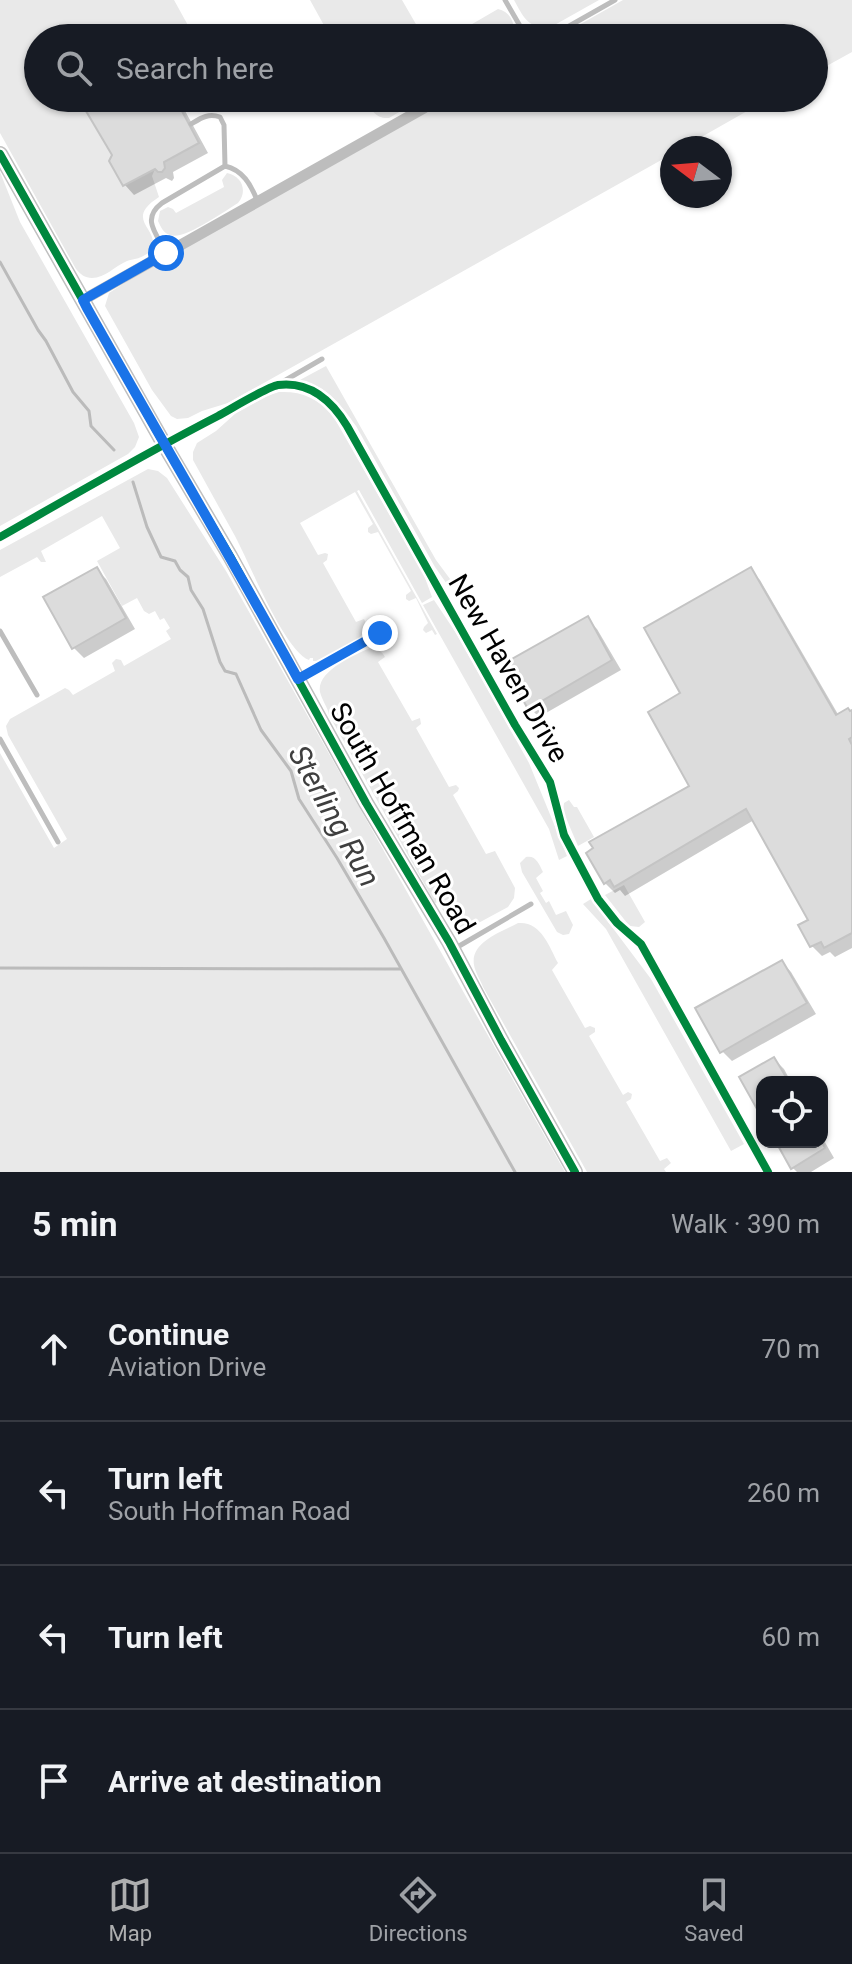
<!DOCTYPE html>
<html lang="en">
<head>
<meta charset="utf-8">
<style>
  body { margin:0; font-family:Roboto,sans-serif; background:#20242c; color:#f1f3f6 }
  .controls { position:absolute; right:24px; bottom:24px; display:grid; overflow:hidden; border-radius:16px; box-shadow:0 2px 6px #0004 }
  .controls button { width:72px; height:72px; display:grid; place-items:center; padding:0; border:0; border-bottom:2px solid #363941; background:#171b24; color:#f1f3f6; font:40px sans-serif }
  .compass { position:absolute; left:660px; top:136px; width:72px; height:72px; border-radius:50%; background:#171b24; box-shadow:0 2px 6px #0004; rotate:286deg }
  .stop { position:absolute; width:24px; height:24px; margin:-18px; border:6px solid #1a73e8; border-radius:50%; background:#fff }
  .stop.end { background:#1a73e8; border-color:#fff; box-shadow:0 2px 8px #0008 }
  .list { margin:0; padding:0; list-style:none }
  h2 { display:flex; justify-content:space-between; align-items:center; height:104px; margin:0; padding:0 32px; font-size:34px }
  h2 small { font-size:26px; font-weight:400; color:#9ea1a6 }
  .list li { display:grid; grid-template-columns:52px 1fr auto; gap:24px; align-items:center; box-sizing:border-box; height:144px; padding:0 32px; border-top:2px solid #363941 }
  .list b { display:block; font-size:30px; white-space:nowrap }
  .list p { margin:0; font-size:26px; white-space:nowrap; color:#9ea1a6 }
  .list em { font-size:26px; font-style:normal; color:#9ea1a6 }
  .icon { flex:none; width:44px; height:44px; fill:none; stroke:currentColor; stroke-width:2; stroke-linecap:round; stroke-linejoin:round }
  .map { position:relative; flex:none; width:852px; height:1172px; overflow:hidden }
  .search { position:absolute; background:#171b24; box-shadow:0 2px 6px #0004; left:24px; right:24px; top:24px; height:88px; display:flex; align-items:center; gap:20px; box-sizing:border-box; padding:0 28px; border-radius:44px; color:#9ea1a6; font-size:30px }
  .sheet { height:680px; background:#171b24 }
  nav { display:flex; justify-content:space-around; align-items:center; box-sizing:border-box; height:112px; border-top:2px solid #363941; background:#171b24; font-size:22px; color:#9ea1a6 }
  nav a { display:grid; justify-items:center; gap:4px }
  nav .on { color:#adaeaf }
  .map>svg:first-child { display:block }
  .green { fill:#e9e9e9 }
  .shadow { fill:#0003 }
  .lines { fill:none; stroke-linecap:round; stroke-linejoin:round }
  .stream { stroke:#bbb; stroke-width:3 }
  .building { fill:#dcdcdc; stroke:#c4c4c4; stroke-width:2 }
  .lane { stroke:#bdbdbd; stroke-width:5 }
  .street { stroke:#bdbdbd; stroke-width:11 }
  .secondary { stroke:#c0c0c0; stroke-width:16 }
  .cycleway-casing { stroke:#fff; stroke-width:13 }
  .cycleway { stroke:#00873e; stroke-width:8 }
  .route { stroke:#1a73e8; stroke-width:10 }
  .labels { text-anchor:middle; stroke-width:6; stroke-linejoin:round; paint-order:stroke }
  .street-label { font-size:28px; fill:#000; stroke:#fff }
  .water-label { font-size:30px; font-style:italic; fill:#3f3f3f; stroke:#fff }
</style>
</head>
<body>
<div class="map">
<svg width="852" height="1172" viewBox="0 0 852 1172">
  <rect width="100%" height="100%" fill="#fff"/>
  <path class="green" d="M0 0H174L195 38H38V98H108L86 111 112 155 109 161 123 185 155 169 152 176 159 197C125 219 156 227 153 246 152 251 149 253 145 255 139 259 133 259 127 261 115 266 105 278 92 278 85 278 80 274 76 269L0 133Z
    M310 0H402L424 38H331Z
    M514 0H599L551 27C528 29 524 18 514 0Z
    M623 0H852V52L814 73V38H556Z
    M498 9C512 12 515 25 514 38H448Z
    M365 98H423L389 118C375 119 371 109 365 98Z
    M451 98H770L682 148H672V154L228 403 202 411 188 418 177 419 171 416 152 390 105 306 109 293 132 278Z
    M0 172 20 222 134 423 139 437 135 447 128 454 0 526Z
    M227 173C242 176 248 191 238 203 225 211 183 241 170 235 163 233 161 227 158 221L160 211 168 207 173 209 176 213 224 187 222 180Z
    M326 366 436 560 453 583 449 587 435 567 356 426C342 406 324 382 298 381Z
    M279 392C302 391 316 398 332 414L424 575 432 597 422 603 359 490 357 491 437 634 435 635 432 630 426 633 423 630 424 627 428 623 416 598 409 601 406 599V595L411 591 378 532 371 534 368 532V528L373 524 355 492 300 523 318 555 325 553 328 554 327 560 323 563 356 622 364 619C368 626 365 632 360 637L316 661H313V658H310L309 660C284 650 250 564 235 536 221 511 207 485 193 460V452L197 443 216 431 236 413 267 396Z
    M148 469 158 471 167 478 226 571 565 1172H0V753L54 848 67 839 8 735 6 726 10 719 65 688 69 690 73 695 115 671 112 663 116 659 121 660 124 666 171 639 166 631 170 628 164 618 160 620 155 611 149 614 144 611 137 598 122 606 97 561 120 548 102 516 41 551 46 562H41L37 557 0 577V550Z
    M434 600 456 633 529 763 567 856 559 860 549 829 423 605Z
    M370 648C377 649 382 651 385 657L378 662 412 721 420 718 421 724 416 728 449 787 456 785 459 788 458 791 453 795 486 854 495 851 515 888 514 898 508 907 471 927 462 928 450 922 438 902 435 903 329 715C328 708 322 700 320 692 316 671 355 655 370 648Z
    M569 800 574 807H577L594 837 578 846 563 811 564 803Z
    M526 857C536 855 539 864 543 872L536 878 543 891 540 893 546 903 549 901 556 915 566 911 573 925 569 934 563 935 557 932 522 872 520 863Z
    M624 885 645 922 639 927 630 926 627 923 605 895Z
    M591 899 651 979 744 1144 731 1151 606 929 583 904Z
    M518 923C541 921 549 946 558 963L552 970 585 1028 590 1026 595 1028V1032L589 1036 623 1095 628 1092 632 1094 631 1099 626 1102 660 1161 667 1158 671 1163 664 1169 666 1172H587L483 987C481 981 475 972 474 965 470 942 502 932 518 923Z"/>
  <path class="shadow" d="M112 98H178L208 153 173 172 174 178 172 181 166 178 134 195 125 185 114 155Z
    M97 570 106 579 135 629 84 658 74 648 46 598Z
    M750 570 760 580 839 716 852 712V948L835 957 830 952 822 956 812 946 810 920 754 820 625 896 620 890 615 893 605 883 692 786 683 694Z
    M587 619 597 629 621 670 539 717 529 707Z
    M782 962 791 972 816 1014 732 1061 722 1051Z
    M774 1059 784 1069 791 1082H762V1114L742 1078Z
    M822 1137 834 1158 811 1172H797L792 1167 778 1142H822Z"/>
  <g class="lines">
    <path class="stream" d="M0 262 38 330 46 341 73 392 89 411 91 426 114 450
      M133 482 147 527 161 557 175 561 180 570 188 577 191 590 203 609 220 662 225 671 236 674 261 730 291 771 299 799 337 858 384 938 515 1172
      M0 968 400 969"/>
  </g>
  <path class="building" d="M108 98H175L199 143 164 162 165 168 162 172H158L155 169 123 186 109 161 112 155 86 111Z
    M97 567 126 618 72 649 43 597Z
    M751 567 836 715 848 708 850 711 852 710V737L849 739 852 745V933L824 948 821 942 810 947 798 925 808 920 746 809 614 887 610 880 604 884 586 853 593 848 589 842 689 786 648 712 680 693 644 628Z
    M588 616 612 660 528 709 503 664Z
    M782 960 807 1003 720 1053 695 1008Z
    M774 1057 789 1082H762V1118L739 1077Z
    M776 1142H822L825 1148 791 1169Z"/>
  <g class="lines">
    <path class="lane" d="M505 0 527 38
      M548 38 615 0
      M425 107 441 98
      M225 166C243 170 251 185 257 200
      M166 252C156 233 141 219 162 203L225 166 224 125 220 117C208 113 201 118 191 124
      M284 381 322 359
      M0 631 37 695
      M299 678 380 633
      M0 739 58 842
      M454 949 531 904"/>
    <path class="street" d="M83 300 424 108
      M0 537C72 496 144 454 218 416 231 409 267 387 278 385 310 381 332 401 347 426L515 725 550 782 564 835 598 899 617 923 641 944 768 1172"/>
    <path class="secondary" d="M0 154 164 444 230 556 366 803 449 942 501 1040 575 1172"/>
    <defs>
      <path id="cycleway" d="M0 154 164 444 230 556 366 803 449 942 501 1040 575 1172
        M0 537C72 496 144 454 218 416 231 409 267 387 278 385 310 381 332 401 347 426L515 725 550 782 564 835 598 899 617 923 641 944 768 1172"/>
    </defs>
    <use href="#cycleway" class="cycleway-casing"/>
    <use href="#cycleway" class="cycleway"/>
  </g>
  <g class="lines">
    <path class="route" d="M166 253 83 300 87 308C157 432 229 554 298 679L380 633"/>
  </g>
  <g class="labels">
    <g class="street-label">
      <text transform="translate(509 668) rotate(60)" y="10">New Haven Drive</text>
      <text transform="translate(403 818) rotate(60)" y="10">South Hoffman Road</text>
    </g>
    <g class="water-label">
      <text transform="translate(334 816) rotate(61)" y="10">Sterling Run</text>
    </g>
  </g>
</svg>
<div class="controls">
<button><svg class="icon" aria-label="locate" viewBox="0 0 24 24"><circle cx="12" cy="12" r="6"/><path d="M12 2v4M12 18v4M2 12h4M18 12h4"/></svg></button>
</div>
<svg class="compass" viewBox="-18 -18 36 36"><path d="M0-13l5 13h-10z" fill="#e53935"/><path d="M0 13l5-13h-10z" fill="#9ea1a6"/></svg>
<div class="stop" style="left:166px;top:253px"></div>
<div class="stop end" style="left:380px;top:633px"></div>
<div class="search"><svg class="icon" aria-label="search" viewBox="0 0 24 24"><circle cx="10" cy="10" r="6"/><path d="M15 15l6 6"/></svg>Search here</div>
</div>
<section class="sheet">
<h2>5 min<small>Walk · 390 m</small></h2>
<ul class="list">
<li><svg class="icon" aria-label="ahead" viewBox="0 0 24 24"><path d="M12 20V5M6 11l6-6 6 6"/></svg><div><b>Continue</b><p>Aviation Drive</p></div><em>70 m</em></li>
<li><svg class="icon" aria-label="left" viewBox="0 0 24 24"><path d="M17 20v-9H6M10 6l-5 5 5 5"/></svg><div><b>Turn left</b><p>South Hoffman Road</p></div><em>260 m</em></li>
<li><svg class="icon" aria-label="left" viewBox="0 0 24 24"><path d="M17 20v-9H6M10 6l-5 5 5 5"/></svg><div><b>Turn left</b></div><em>60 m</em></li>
<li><svg class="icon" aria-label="arrive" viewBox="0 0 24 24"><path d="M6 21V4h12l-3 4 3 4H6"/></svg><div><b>Arrive at destination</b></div></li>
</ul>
</section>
<nav>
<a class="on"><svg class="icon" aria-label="map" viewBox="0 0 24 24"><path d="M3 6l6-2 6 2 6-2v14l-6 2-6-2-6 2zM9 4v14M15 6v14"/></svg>Map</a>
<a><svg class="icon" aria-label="directions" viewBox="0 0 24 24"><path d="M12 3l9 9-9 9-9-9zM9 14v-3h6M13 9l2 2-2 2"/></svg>Directions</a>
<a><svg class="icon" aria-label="saved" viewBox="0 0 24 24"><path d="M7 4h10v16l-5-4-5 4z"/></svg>Saved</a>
</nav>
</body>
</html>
